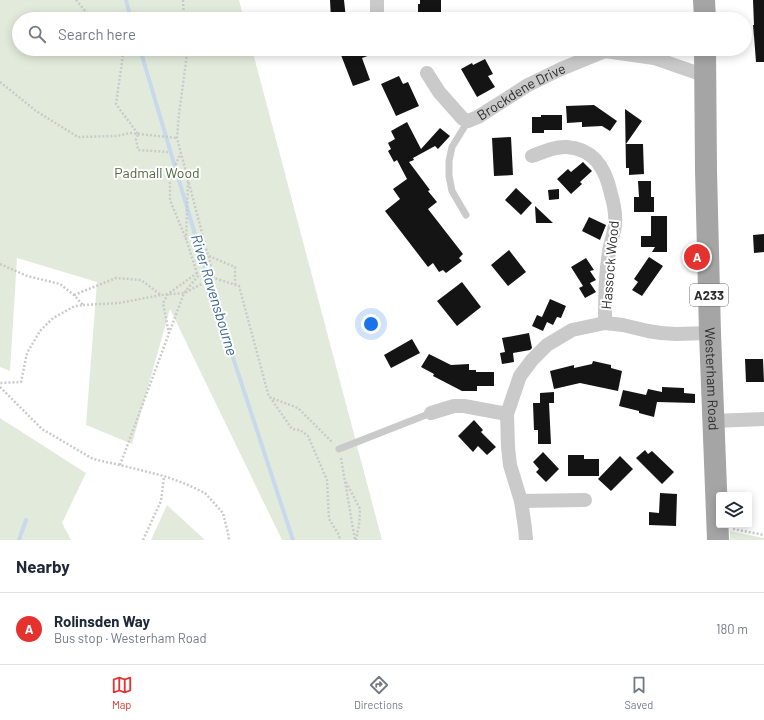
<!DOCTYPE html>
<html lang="en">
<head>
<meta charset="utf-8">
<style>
  body { margin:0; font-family:Barlow,sans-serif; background:#f2f2f3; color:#1f2937 }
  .controls { position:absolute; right:12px; bottom:12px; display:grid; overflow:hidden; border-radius:4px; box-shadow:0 2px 10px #0003 }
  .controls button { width:36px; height:36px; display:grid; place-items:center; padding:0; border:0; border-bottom:1px solid #e0e1e3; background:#fff; color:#1f2937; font:20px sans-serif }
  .you { position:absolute; left:371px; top:324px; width:14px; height:14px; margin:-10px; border:3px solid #fff; border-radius:50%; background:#1a73e8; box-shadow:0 0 0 6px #1a73e833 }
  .badge { display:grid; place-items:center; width:26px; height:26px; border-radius:50%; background:#e5322f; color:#fff; font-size:13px; font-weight:700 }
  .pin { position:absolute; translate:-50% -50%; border:2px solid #fff; box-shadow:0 1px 4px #0006 }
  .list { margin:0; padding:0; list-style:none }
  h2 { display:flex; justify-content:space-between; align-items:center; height:52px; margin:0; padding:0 16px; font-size:17px }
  h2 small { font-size:13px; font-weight:400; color:#747a83 }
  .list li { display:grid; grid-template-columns:26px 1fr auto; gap:12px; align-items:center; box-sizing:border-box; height:72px; padding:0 16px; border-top:1px solid #e0e1e3 }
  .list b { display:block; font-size:15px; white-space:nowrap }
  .list p { margin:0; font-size:13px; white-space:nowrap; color:#747a83 }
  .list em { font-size:13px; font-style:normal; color:#747a83 }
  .icon { flex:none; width:22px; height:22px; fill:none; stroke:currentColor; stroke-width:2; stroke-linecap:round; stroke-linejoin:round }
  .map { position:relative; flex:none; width:764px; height:540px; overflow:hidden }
  .search { position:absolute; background:#fff; box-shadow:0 2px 10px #0003; left:12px; right:12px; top:12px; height:44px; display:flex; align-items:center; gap:10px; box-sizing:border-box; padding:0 14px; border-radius:22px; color:#747a83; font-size:15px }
  .sheet { height:124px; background:#fff }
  nav { display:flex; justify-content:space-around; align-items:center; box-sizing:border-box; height:56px; border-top:1px solid #e0e1e3; background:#fff; font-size:11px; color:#747a83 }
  nav a { display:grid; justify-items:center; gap:2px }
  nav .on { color:#e5322f }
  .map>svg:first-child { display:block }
  .green { fill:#e2ebdb }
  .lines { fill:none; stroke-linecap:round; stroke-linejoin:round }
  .stream { stroke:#c7d9eb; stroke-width:4 }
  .building { fill:#141414 }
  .path { stroke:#cacaca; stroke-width:2.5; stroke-dasharray:2 2; stroke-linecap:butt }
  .lane { stroke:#cacaca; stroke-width:7 }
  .street { stroke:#cacaca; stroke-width:14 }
  .primary { stroke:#a5a5a5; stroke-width:22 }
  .labels { text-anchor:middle; stroke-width:4; stroke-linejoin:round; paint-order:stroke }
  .shield { fill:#fff; stroke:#6c6c6c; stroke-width:1 }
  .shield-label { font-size:13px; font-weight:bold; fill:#2d2d2d }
  .street-label { font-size:14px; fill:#2d2d2d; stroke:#fff }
  .park-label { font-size:14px; fill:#4c693b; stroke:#fff }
  .water-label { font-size:15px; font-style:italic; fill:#3b678f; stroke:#fff }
</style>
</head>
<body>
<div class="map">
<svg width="764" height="540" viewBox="0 0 764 540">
  <rect width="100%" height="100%" fill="#fff"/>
  <path class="green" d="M0 0H239L244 19H19V49H252L382 540H282L170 309 132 444 86 425 97 282 17 258 10 371 0 367Z
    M0 418 86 473 62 523 71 540H0Z
    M167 505 205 540H151Z
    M730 531 764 538V540H730Z"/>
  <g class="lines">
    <path class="stream" d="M126 0 131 19
      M140 49 219 315 293 540
      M19 540 26 520"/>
  </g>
  <path class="building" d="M330 0H344L346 19H331Z
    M420 0H441V19H418V4H420Z
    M753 0H764V62H756L754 36V37L753 25H754Z
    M356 49H383L384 50 362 58 370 80 353 86 341 55Z
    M485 59 493 74 488 76 495 87 477 97 461 69 472 63 473 65Z
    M399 76 403 84 408 82 419 106 396 116 381 84Z
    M594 105 617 121 610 131 602 126 582 127V122L567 123 566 106Z
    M625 109 642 121 626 144H643L644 174 629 175V168H626Z
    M541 115H562V130H544V133H532V117H541Z
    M407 122 421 149 440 128 450 136 438 149 435 146 413 158 414 160 409 162 430 190 428 191 437 202 428 209 463 254 459 258 462 261 446 273 443 270 439 272 433 263 428 267 385 211 400 199 393 189 407 179 397 160 394 162 388 151 391 149 388 143 395 139 391 131Z
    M511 137 513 175 494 176 492 138Z
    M583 162 592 171 580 182 582 184 571 194 557 179 568 169 571 172Z
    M638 181H651V197H654V212H634V197H639Z
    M516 188 532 203 521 215 505 200Z
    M559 189V199L549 200 548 190Z
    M535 206 553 223H536Z
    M651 216H667V252H652L655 247H641V236H651Z
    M589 217 606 225 600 240 582 231Z
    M764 234V252L754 253 753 235Z
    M509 250 526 272 508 286 491 265Z
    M649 257 663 266 642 296 632 290 638 282 634 279Z
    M586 258 594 270 590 271 596 280 590 283 596 292 585 298 579 288 583 286 571 267Z
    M462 282 481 307 457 326 437 301Z
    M550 299 566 306 561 318 557 317 553 325 547 322 543 331 532 326 537 315 542 317Z
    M529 333 532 348 530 350 513 353 514 362 502 364 500 353 505 352 502 338Z
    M412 339 420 353 391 368 384 355Z
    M429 354 451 365 469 364V370H476V372H494V386H477V391H462L433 376 434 374 421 367Z
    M745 359H763L764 382H746Z
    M593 361 611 365V368L622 371 618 391 580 383 554 389 550 371 574 365V368L592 364Z
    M662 387 684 388V393L695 394V403L657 402 654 417 639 413V411L619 406 623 390 646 395 648 389 662 392Z
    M554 392V403H540V393Z
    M533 403H549L551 444H538V430H534Z
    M474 420 483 430 481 432 496 447 487 455 478 446 473 452 458 436Z
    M645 450 648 454 652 451 674 472 662 484 636 458Z
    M543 452 559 469 546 482 536 472 539 469 533 462Z
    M568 455H584V459H599V476H568Z
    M620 456 633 469 611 491 598 479Z
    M660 493 677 494 676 526 649 525V512L659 513Z"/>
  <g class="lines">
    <path class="path" d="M76 0 92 19
      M183 0 184 19
      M118 49 123 55 116 104 138 134
      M187 49V54L179 114 177 138 214 278 239 286 269 397 298 408 333 443
      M0 82 36 111 78 137 117 136 130 133 177 138
      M138 135 136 139 138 150 168 152
      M181 152 170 178V200L186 239 188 181
      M209 256 235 267V284
      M0 264 27 276 60 284 74 295 83 305 75 306 53 318 40 331 27 353 21 382 0 383
      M74 295 116 278 141 280 161 295 184 293 214 278
      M83 305 119 303 161 295
      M169 334 163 303 168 294 197 273
      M0 387 42 429 93 459 120 465 164 476 186 484 205 493 223 513 228 533 229 540
      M270 397 292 429 300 430 308 436 327 480 329 519 339 535 340 540
      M341 458 355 540
      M120 465 184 293 198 276 186 239
      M346 482 360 509 359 525 356 540
      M733 529 764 535
      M143 540 161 501 164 476"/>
    <path class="lane" d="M466 215 452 191 449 176V161L452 147 468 121
      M339 449 431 413"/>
    <g class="street">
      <path d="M377 0V19"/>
      <path id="s1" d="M427 73 439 92 463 119 468 121 478 117 528 85 561 69 605 51 654 58 706 76"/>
      <path d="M532 156C543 152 555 146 567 147 595 149 606 170 611 194 614 204 616 215 615 225 614 234 610 243 609 252 608 257 608 262 607 267 605 286 605 304 605 323"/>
      <path d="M431 413 454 406H464L507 414"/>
      <path d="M713 421 764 419"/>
      <path d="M521 501 585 500"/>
      <path d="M526 540 525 528 521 501 510 465 508 447 507 414 520 376 532 360 547 345 572 330 605 323 623 325 648 331 661 333 676 334 710 333"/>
    </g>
    <g class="primary">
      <path d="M704 0 705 19"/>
      <path id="s2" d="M705 49 706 170 710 333 718 540"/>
    </g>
  </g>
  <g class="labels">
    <rect class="shield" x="690" y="284" width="38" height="22" rx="3"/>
    <g class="shield-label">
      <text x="709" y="300">A233</text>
    </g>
    <g class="street-label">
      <text dy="5" stroke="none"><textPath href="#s1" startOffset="125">Brockdene Drive</textPath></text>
      <text transform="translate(610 265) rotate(-85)" y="5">Hassock Wood</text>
      <text dy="5" stroke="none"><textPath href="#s2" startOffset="330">Westerham Road</textPath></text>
    </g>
    <g class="park-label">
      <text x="157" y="178">Padmall Wood</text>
    </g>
    <g class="water-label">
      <text transform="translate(214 295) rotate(73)" y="5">River Ravensbourne</text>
    </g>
  </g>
</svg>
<div class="controls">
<button><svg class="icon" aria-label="layers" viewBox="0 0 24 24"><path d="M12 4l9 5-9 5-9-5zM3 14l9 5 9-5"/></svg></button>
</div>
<div class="you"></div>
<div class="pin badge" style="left:697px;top:257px">A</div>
<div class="search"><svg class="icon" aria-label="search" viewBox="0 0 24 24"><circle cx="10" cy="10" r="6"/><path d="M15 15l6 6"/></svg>Search here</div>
</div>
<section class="sheet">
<h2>Nearby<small></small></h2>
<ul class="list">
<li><span class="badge">A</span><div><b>Rolinsden Way</b><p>Bus stop · Westerham Road</p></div><em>180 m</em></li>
</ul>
</section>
<nav>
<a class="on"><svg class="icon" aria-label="map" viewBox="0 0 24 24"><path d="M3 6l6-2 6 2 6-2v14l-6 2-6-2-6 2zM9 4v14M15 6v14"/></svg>Map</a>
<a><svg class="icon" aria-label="directions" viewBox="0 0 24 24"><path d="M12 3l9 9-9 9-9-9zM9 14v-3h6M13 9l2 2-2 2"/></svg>Directions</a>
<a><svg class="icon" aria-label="saved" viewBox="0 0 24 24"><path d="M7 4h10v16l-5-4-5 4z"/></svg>Saved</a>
</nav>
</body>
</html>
